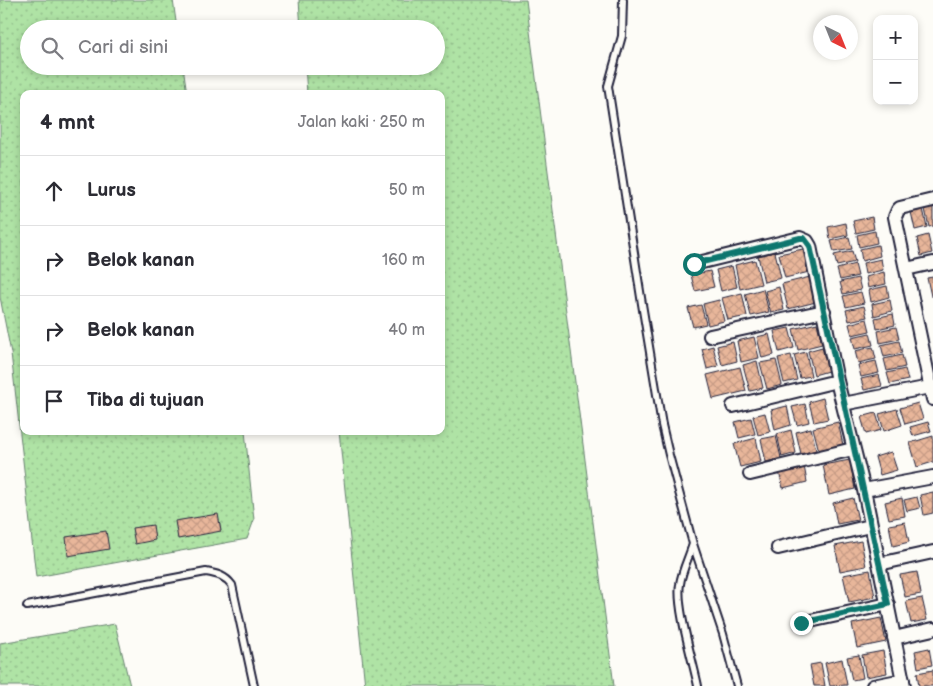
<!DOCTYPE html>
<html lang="id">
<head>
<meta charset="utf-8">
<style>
  body { margin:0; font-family:"Balsamiq Sans",sans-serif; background:#f2f2f3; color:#2b2b33 }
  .controls { position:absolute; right:15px; top:15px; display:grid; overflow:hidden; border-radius:10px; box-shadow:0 2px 8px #0003 }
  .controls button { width:45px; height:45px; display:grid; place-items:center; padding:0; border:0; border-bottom:1px solid #e1e1e2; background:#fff; color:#2b2b33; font:25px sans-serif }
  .compass { position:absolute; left:813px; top:15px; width:45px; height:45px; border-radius:50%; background:#fff; box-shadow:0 2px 8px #0003; rotate:137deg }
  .stop { position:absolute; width:15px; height:15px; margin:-11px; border:4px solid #0f766e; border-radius:50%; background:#fff }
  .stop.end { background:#0f766e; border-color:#fff; box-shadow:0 1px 5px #0008 }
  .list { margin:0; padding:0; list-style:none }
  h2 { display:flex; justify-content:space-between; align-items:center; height:65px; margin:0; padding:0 20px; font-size:21px }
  h2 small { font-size:16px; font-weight:400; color:#7c7c81 }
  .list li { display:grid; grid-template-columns:32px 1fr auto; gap:15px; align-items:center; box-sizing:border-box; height:70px; padding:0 20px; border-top:1px solid #e1e1e2 }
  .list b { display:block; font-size:19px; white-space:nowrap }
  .list em { font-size:16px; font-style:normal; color:#7c7c81 }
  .icon { flex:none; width:28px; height:28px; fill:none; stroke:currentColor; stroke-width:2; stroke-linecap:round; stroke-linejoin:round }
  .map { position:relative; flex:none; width:933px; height:686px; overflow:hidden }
  .search { position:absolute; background:#fff; box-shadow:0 2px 8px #0003; left:20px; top:20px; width:425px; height:55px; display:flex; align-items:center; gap:12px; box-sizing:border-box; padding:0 18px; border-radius:28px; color:#7c7c81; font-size:19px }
  .panel { position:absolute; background:#fff; box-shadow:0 2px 8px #0003; left:20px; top:90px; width:425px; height:345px; border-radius:10px }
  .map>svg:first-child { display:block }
  .grass { fill:url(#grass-dots); stroke:#688270 }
  .building { fill:url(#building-cross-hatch); stroke:#22223b }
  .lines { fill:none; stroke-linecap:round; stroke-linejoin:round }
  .service-casing { stroke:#22223b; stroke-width:10 }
  .minor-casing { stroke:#22223b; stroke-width:16 }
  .service { stroke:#fdfcf7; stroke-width:6 }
  .minor { stroke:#fdfcf7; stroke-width:12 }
  .route { stroke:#0f766e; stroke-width:6 }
</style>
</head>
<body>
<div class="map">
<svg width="933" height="686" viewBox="0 0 933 686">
  <defs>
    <pattern id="grass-dots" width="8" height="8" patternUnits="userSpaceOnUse" patternTransform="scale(1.25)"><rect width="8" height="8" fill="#afe3a5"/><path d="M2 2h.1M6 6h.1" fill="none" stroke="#96c28f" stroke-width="1.8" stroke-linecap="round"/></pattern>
    <pattern id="building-cross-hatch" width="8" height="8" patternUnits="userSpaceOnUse" patternTransform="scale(1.25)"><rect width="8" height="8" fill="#e8b69a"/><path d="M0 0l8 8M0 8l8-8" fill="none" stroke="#c79c86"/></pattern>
  </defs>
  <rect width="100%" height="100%" fill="#fdfcf7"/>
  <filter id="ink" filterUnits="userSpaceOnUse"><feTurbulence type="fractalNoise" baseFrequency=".02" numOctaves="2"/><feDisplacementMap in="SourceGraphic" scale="10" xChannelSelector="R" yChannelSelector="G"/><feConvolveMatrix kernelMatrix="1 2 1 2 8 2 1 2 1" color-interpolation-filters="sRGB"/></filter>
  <g filter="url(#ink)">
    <path class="grass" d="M0 0H173L177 29H29V66H183L187 94H24V431H245L254 520 247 539 36 577 11 353 0 297Z
      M299 0H526L614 686H365L339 431H441V94H307L305 66H436V29H301Z
      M115 624 130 686H0V643Z"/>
    <path class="building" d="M933 207V226L929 227 925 209Z
      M923 209 927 227 915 230 911 212Z
      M872 217 874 229 856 233 853 221Z
      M846 223 848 235 830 239 828 227Z
      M875 231 877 243 859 247 857 235Z
      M928 235 932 253 921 256 917 238Z
      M849 237 852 249 834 252 831 241Z
      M878 245 880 256 862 261 860 249Z
      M803 249 809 272 785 278 779 254Z
      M852 251 855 262 837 266 834 255Z
      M775 252 781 278 764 282 758 256Z
      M881 259 883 270 865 274 863 263Z
      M755 260 761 284 740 289 735 265Z
      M855 264 858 276 840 280 837 269Z
      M732 266 737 287 721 291 716 270Z
      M710 271 714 287 695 291 691 275Z
      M884 272 886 284 868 288 866 277Z
      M810 277 816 302 788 309 782 284Z
      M933 277V296H931L927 278Z
      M858 278 861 290 843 294 840 282Z
      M887 286 889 297 871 302 869 290Z
      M779 287 784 310 771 313 765 291Z
      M763 289 769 312 751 316 745 294Z
      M861 292 864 303 846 307 843 296Z
      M742 293 747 316 728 320 722 298Z
      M719 300 724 321 708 325 703 304Z
      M890 300 892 311 874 316 872 304Z
      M701 305 706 324 693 327 688 308Z
      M864 306 867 317 849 321 846 310Z
      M893 314 895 325 877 329 875 318Z
      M867 319 870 331 852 335 849 324Z
      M817 323 822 344 798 350 793 329Z
      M896 327 899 339 880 343 878 331Z
      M789 328 794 348 779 352 774 331Z
      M870 333 873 345 855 349 852 337Z
      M769 334 774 355 762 358 757 337Z
      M754 337 759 358 741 362 737 341Z
      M899 341 902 353 884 357 881 345Z
      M733 342 737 361 722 365 717 346Z
      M713 346 718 366 707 369 702 349Z
      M822 347 828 371 814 375 808 351Z
      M873 347 876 359 858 363 855 351Z
      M806 352 811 376 800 378 794 355Z
      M791 355 797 380 784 383 778 358Z
      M902 355 905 367 887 371 884 359Z
      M776 360 782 385 767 389 760 363Z
      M757 361 763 388 750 391 743 365Z
      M876 361 879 373 861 377 858 365Z
      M740 367 746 391 713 399 707 375Z
      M905 369 908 380 890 384 887 373Z
      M879 375 882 386 864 390 861 379Z
      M823 398 828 419 814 422 809 402Z
      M918 403 923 419 905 424 900 408Z
      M805 404 809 422 797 425 792 407Z
      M787 406 791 425 775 430 771 410Z
      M897 409 902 425 884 431 879 414Z
      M765 413 770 432 758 435 753 416Z
      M876 413 881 430 866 434 861 417Z
      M751 418 755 434 739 438 735 422Z
      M838 422 843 445 819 451 813 428Z
      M928 422 931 431 913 436 910 427Z
      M811 428 816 450 801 454 796 432Z
      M791 430 796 453 782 457 777 434Z
      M776 436 781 458 766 462 761 439Z
      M933 436V462L917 467 910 443Z
      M756 438 761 462 740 467 734 444Z
      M891 452 897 470 880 475 875 457Z
      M850 460 855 489 829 495 823 465Z
      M804 466 807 482 783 488 779 472Z
      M933 492V513L924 515 920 495Z
      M917 497 920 508 907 511 904 500Z
      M853 498 858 520 837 524 833 503Z
      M902 498 905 516 889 519 885 502Z
      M218 514 221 531 178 539 175 521Z
      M905 522 909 542 893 546 889 525Z
      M153 525 155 540 135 544 132 528Z
      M106 531 109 549 68 556 66 537Z
      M861 541 866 566 840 571 835 546Z
      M870 570 875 597 849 602 843 575Z
      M917 572 921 594 905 597 900 575Z
      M922 598 927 620 911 623 906 601Z
      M881 618 886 642 857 648 852 624Z
      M929 648 932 665 918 668 915 651Z
      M883 651 887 673 866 677 862 655Z
      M859 655 863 678 852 680 847 657Z
      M842 659 847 685 830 686 825 663Z
      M821 663 825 686H814L810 665Z
      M933 670V686H919L917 673Z"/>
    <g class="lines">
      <defs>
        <path id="service" d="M623 0 622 36 608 86 642 304 662 425 669 455 693 544 723 634 737 686
          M693 544C689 557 682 570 680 584 676 607 693 661 698 686
          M27 606 206 572C218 574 225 576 232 585L254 686"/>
        <path id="minor" d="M933 200 900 208 898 210 895 217 933 399
          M694 264 800 238 807 241 810 246 837 381 864 490 904 686
          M906 269 933 263
          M710 336 824 311
          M843 404 930 387
          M733 406 837 381
          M750 474 853 449
          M864 490 933 477
          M778 548 870 526
          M879 564 933 552
          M801 623 888 604
          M894 638 933 629
          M873 686 903 680"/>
      </defs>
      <use href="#service" class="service-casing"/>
      <use href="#minor" class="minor-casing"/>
      <use href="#service" class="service"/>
      <use href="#minor" class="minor"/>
    </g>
  </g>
  <g class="lines" filter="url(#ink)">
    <path class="route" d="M694 264 800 238H804L810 246C835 366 862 485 888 604L801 623"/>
  </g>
</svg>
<div class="controls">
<button>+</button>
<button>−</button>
</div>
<svg class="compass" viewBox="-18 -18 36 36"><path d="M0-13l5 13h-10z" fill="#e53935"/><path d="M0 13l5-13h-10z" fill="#7c7c81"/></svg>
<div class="stop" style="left:694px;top:264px"></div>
<div class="stop end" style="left:801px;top:623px"></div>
<div class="search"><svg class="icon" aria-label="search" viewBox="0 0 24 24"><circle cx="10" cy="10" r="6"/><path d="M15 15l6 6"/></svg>Cari di sini</div>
<section class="panel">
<h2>4 mnt<small>Jalan kaki · 250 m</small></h2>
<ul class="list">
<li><svg class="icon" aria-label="ahead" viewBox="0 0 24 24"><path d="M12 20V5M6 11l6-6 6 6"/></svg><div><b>Lurus</b></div><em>50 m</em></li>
<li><svg class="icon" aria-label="right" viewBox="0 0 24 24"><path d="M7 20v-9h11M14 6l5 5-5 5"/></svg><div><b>Belok kanan</b></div><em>160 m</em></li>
<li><svg class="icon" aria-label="right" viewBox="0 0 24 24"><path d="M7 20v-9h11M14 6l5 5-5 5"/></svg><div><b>Belok kanan</b></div><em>40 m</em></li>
<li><svg class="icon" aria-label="arrive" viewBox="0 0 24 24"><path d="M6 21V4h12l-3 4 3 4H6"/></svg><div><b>Tiba di tujuan</b></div></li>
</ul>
</section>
</div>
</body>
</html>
